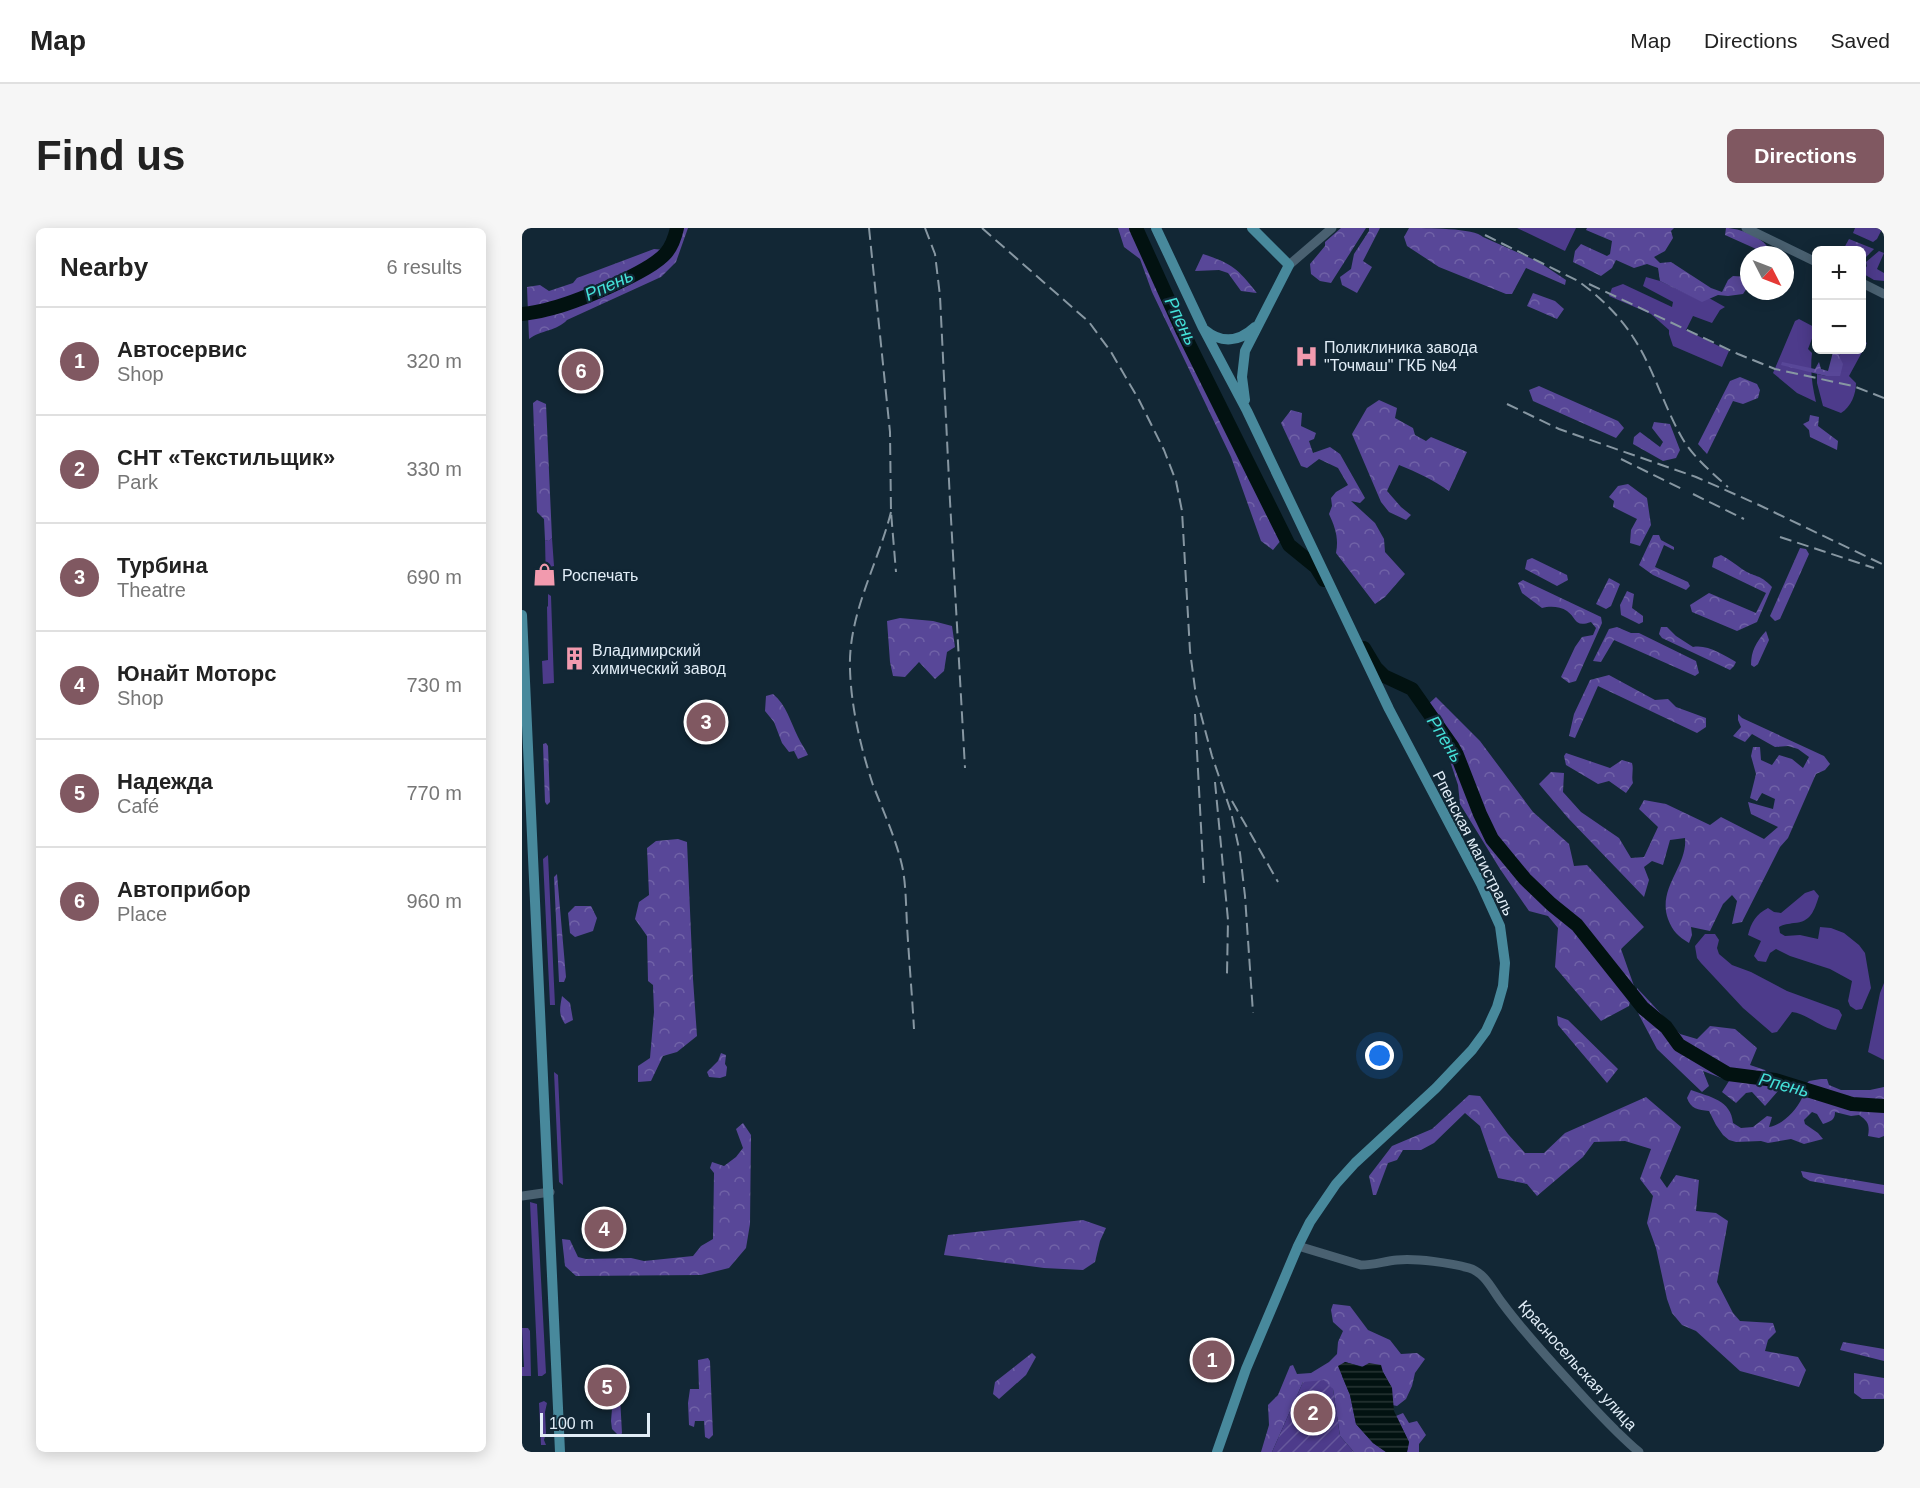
<!DOCTYPE html>
<html lang="en">
<head>
<meta charset="utf-8">
<style>
  body { margin:0; font-family:Arial,sans-serif; background:#f6f6f6; color:#222 }
  .controls { position:absolute; right:18px; top:18px; display:grid; overflow:hidden; border-radius:9px; box-shadow:0 3px 15px #0003 }
  .controls button { width:54px; height:54px; display:grid; place-items:center; padding:0; border:0; border-bottom:2px solid #e0e0e0; background:#fff; color:#222; font:30px sans-serif }
  .compass { position:absolute; left:1218px; top:18px; width:54px; height:54px; border-radius:50%; background:#fff; box-shadow:0 3px 15px #0003; rotate:132deg }
  .scale { position:absolute; left:18px; bottom:15px; width:110px; box-sizing:border-box; padding-left:6px; border:3px solid #e1edf7; border-top:0; font-size:16px; line-height:21px; white-space:nowrap; color:#e1edf7; -webkit-text-stroke:4px #122735; paint-order:stroke }
  .you { position:absolute; left:858px; top:828px; width:21px; height:21px; margin:-15px; border:4px solid #fff; border-radius:50%; background:#1a73e8; box-shadow:0 0 0 9px #1a73e833 }
  .badge { display:grid; place-items:center; width:39px; height:39px; border-radius:50%; background:#805861; color:#fff; font-size:20px; font-weight:700 }
  .pin { position:absolute; translate:-50% -50%; border:3px solid #fff; box-shadow:0 2px 6px #0006 }
  .list { margin:0; padding:0; list-style:none }
  h2 { display:flex; justify-content:space-between; align-items:center; height:78px; margin:0; padding:0 24px; font-size:26px }
  h2 small { font-size:20px; font-weight:400; color:#767676 }
  .list li { display:grid; grid-template-columns:39px 1fr auto; gap:18px; align-items:center; box-sizing:border-box; height:108px; padding:0 24px; border-top:2px solid #e0e0e0 }
  .list b { display:block; font-size:22px; white-space:nowrap }
  .list p { margin:0; font-size:20px; white-space:nowrap; color:#767676 }
  .list em { font-size:20px; font-style:normal; color:#767676 }
  .map { position:relative; flex:none; width:1362px; height:1224px; overflow:hidden; border-radius:9px }
  header { display:flex; align-items:center; gap:36px; box-sizing:border-box; height:84px; padding:0 30px; background:#fff; border-bottom:2px solid #e0e0e0 }
  header strong { font-size:28px }
  nav { display:flex; gap:33px; margin-inline-start:auto; font-size:21px }
  .intro { display:flex; align-items:center; justify-content:space-between; box-sizing:border-box; height:144px; padding:0 36px }
  h1 { margin:0; font-size:42px }
  .button { padding:15px 27px; border-radius:9px; background:#805861; color:#fff; font-size:21px; font-weight:700 }
  main { display:flex; gap:36px; padding:0 36px }
  aside { flex:1; background:#fff; border-radius:9px; box-shadow:0 3px 15px #0003 }
  .map>svg:first-child { display:block }
  .grass { fill:#4d3b8b }
  .forest { fill:url(#forest-crowns) }
  .park { fill:url(#park-dots) }
  .garden { fill:url(#garden-furrows) }
  .water { fill:url(#water-rules) }
  .lines { fill:none; stroke-linecap:round; stroke-linejoin:round }
  .river { stroke:#021211; stroke-width:14 }
  .minor { stroke:#4a6171; stroke-width:9 }
  .major { stroke:#48899c; stroke-width:10 }
  .rail { stroke:#8797a2; stroke-width:2; stroke-dasharray:12 6; stroke-linecap:butt }
  .labels { text-anchor:middle; stroke-width:4.5; stroke-linejoin:round; paint-order:stroke }
  .poi-label { font-size:16px; fill:#e1edf7; stroke:#122735; text-anchor:start }
  .street-label { font-size:16px; fill:#e1edf7; stroke:#122735 }
  .water-label { font-size:18px; font-style:italic; fill:#44e0d8; stroke:#122735 }
</style>
</head>
<body>
<header>
<strong>Map</strong>
<nav><a>Map</a><a>Directions</a><a>Saved</a></nav>
</header>
<div class="intro"><h1>Find us</h1><a class="button">Directions</a></div>
<main>
<aside>
<h2>Nearby<small>6 results</small></h2>
<ul class="list">
<li><span class="badge">1</span><div><b>Автосервис</b><p>Shop</p></div><em>320 m</em></li>
<li><span class="badge">2</span><div><b>СНТ «Текстильщик»</b><p>Park</p></div><em>330 m</em></li>
<li><span class="badge">3</span><div><b>Турбина</b><p>Theatre</p></div><em>690 m</em></li>
<li><span class="badge">4</span><div><b>Юнайт Моторс</b><p>Shop</p></div><em>730 m</em></li>
<li><span class="badge">5</span><div><b>Надежда</b><p>Café</p></div><em>770 m</em></li>
<li><span class="badge">6</span><div><b>Автоприбор</b><p>Place</p></div><em>960 m</em></li>
</ul>
</aside>
<div class="map">
<svg width="1362" height="1224" viewBox="0 0 1362 1224">
  <defs>
    <pattern id="forest-crowns" width="20" height="18" patternUnits="userSpaceOnUse" patternTransform="scale(1.5)"><rect width="20" height="18" fill="#584798"/><path d="M2 6a3 3 0 1 1 6 0M12 15a3 3 0 1 1 6 0" fill="none" stroke="#7062a7"/></pattern>
    <pattern id="park-dots" width="8" height="8" patternUnits="userSpaceOnUse" patternTransform="scale(1.5)"><rect width="8" height="8" fill="#4d3b8b"/><path d="M2 2h.1M6 6h.1" fill="none" stroke="#66589c" stroke-width="1.8" stroke-linecap="round"/></pattern>
    <pattern id="garden-furrows" width="10" height="10" patternUnits="userSpaceOnUse" patternTransform="scale(1.5)"><rect width="10" height="10" fill="#4d3b8b"/><path d="M-1 1l2-2M0 10L10 0M9 11l2-2" fill="none" stroke="#66589c"/></pattern>
    <pattern id="water-rules" width="6" height="5" patternUnits="userSpaceOnUse" patternTransform="scale(1.5)"><rect width="6" height="5" fill="#021211"/><path d="M0 2.5h6" fill="none" stroke="#273534"/></pattern>
  </defs>
  <rect width="100%" height="100%" fill="#122735"/>
  <path class="grass" d="M995 0H1054L1043 23Z
    M1333 0H1362V1H1360L1355 11 1351 14 1331 5Z
    M1357 23 1362 25 1355 41 1362 45V53L1352 52 1340 45 1345 38 1344 34Z
    M1124 49 1138 53 1180 73 1187 70 1203 79 1198 82 1190 95 1171 88 1164 102 1207 123 1200 139 1151 118 1147 106V102L1129 86 1087 68 1090 60 1101 56 1150 79 1151 74 1121 58Z
    M1277 91 1294 100 1286 121 1290 125C1288 142 1290 157 1294 174L1275 165 1251 145 1273 93Z
    M1340 111 1345 115 1327 148 1334 155C1334 166 1329 179 1319 185L1301 178 1295 155V146L1304 148 1321 122H1340Z
    M30 310 32 338 27 339 28 354 24 358 23 312 27 313Z
    M26 366 29 368 32 455 21 456 20 433 26 432 25 379 26 378Z
    M26 627 33 777H28L21 631Z
    M1292 662 1297 668C1292 683 1289 694 1272 695 1266 696 1262 696 1257 699L1258 705 1263 708 1278 707 1296 711 1298 699 1309 700 1322 705 1337 717 1343 725 1349 760 1340 781 1334 782 1328 778 1326 773 1330 753 1308 741 1268 728 1254 721 1248 725 1244 734 1236 733 1232 728 1239 713 1226 707C1229 695 1234 686 1246 680L1252 684 1259 685 1283 665Z
    M1183 706H1193L1197 712 1195 720 1197 726 1210 737 1229 744 1265 763 1317 782 1320 787 1314 802C1298 800 1286 786 1270 784L1255 804 1250 805 1221 780 1179 735 1175 730 1173 718Z
    M1362 755V832L1346 824 1358 765Z
    M32 844 36 847 41 957 37 954Z
    M8 974 15 976 24 1145 20 1148H16Z
    M0 1100H6L8 1103 9 1148H0V1139H2Z
    M22 1173 25 1175 23 1184 24 1205 22 1212 24 1217H19L17 1175Z"/>
  <path class="forest" d="M151 0H166L154 34 139 49 45 92C35 103 19 102 7 111L5 59 18 57 27 63 51 55 55 50 132 21 143 22Z
    M596 0H611L651 89 760 311 751 322 739 313 709 229 630 64 618 31 602 19Z
    M819 0H844L809 55 798 53 789 46 788 36 803 18V14Z
    M847 0H858L841 33 850 39 835 65 820 57 818 49 829 41 832 26 847 3Z
    M887 0C903 0 953 0 961 9L1017 34 1044 52 1043 57 1004 40 990 66H984L917 39 885 18 882 9Z
    M1065 0H1152L1149 3 1151 10 1143 23 1132 29 1138 35 1149 34 1189 60 1200 64 1206 52 1211 48 1227 49V57L1221 66 1206 68 1196 67 1180 74 1138 53 1136 40 1125 36 1112 40 1094 32 1090 40 1079 48 1051 34 1053 23 1059 16 1085 28 1088 26 1090 13 1064 2Z
    M1204 0C1217 0 1241 9 1247 21L1243 25 1203 7Z
    M681 26C711 36 715 40 735 65L719 63 706 45 697 42 673 43Z
    M1011 65 1033 73 1042 81 1035 91 1005 78Z
    M1298 122H1321L1317 128 1321 136 1318 148H1304L1259 137 1260 134 1293 141 1297 134 1299 141 1306 143 1311 124 1300 126Z
    M1218 149 1235 156 1238 162 1236 170 1221 176 1211 173 1185 226 1176 216 1208 153Z
    M1017 158 1096 193 1102 200 1094 210 1011 173 1007 162Z
    M15 172 24 176 30 310 27 313 23 312 22 291 15 284 11 175Z
    M857 172 875 180 873 190 891 200 893 207 904 213 909 209 945 224 927 263C911 252 895 244 877 237L865 263 879 279 889 287 884 292 867 284 859 274 830 206 845 180Z
    M769 182 780 185 779 198 794 205 792 211 787 213 791 225 808 219 818 226 843 270 838 275 829 273 853 295 862 311 863 324 883 346 863 369 853 376 814 325C817 310 813 299 807 286L810 278 809 270 814 264 826 257 816 240 797 231 785 240 779 238 759 195Z
    M1288 187 1297 189 1296 198 1316 213 1315 222 1288 209 1287 202 1281 196 1287 193Z
    M1132 194 1148 196 1158 222 1154 230 1141 233 1111 216 1112 209 1118 204 1138 219 1141 214 1130 200Z
    M1106 256 1125 270 1129 297 1118 318 1108 315 1109 302 1115 291 1091 279 1092 273 1087 269 1096 258Z
    M1131 307H1137L1139 312 1152 319V322L1142 317 1133 339 1166 354 1168 358 1164 362 1131 347 1117 337Z
    M1278 320 1284 321 1287 326 1258 391 1253 393 1248 388Z
    M1199 327C1207 331 1213 336 1220 341 1233 350 1237 345 1250 359L1235 394 1215 403 1170 384 1168 377 1187 365 1234 385 1244 365 1190 339 1192 330Z
    M1010 330 1045 347 1046 352 1035 358 1003 341 1005 332Z
    M1087 350 1098 356 1089 378 1084 381 1074 376Z
    M1001 352 1079 389 1080 395 1054 453 1047 455 1039 449 1053 419 1060 409 1071 407 1074 400 1069 394C1052 400 1055 390 1045 383 1038 378 1027 378 1020 380L1000 365 996 355Z
    M1105 363 1112 366 1110 380 1121 388V394L1117 396 1099 387 1098 377Z
    M378 390 411 393 430 398 433 419 425 424 422 443 413 451 397 434 383 449 371 448 368 434 365 393Z
    M1095 399 1109 405H1117L1174 433 1177 445 1173 448 1092 412 1079 434 1071 433 1087 401Z
    M1139 399H1145L1154 408 1171 419C1185 416 1202 427 1214 434L1212 438 1208 442 1140 410 1137 406Z
    M1244 403 1247 412 1236 436 1232 439 1229 437C1229 423 1234 414 1244 403Z
    M1087 447 1133 472 1146 471 1154 479 1184 490V499L1175 505 1076 458 1053 510 1047 508 1052 486 1068 452Z
    M251 466C264 476 269 495 276 509 279 516 283 520 286 527L276 531 272 523 267 524 260 515 252 494 243 483 244 468Z
    M914 469 958 513 1011 584 1047 616 1052 638 1065 637 1122 699 1099 721 1112 758 1107 778 1079 793 1033 739 1036 700 1026 688 1007 683 978 641 938 576 936 557 927 530 899 483Z
    M1216 486 1220 490 1302 528 1308 536 1303 542 1294 546 1266 610 1258 619 1220 694 1210 696 1215 673 1210 667 1201 676 1188 703 1169 699 1170 707 1167 715C1156 708 1151 704 1146 691 1135 660 1166 638 1163 610L1148 612 1141 637 1130 633 1122 639 1127 652 1122 669 1046 590 1017 556 1029 544 1042 545 1041 564 1059 584 1097 610 1109 630 1122 629 1136 599 1117 581 1122 572 1144 576 1188 597 1199 589 1242 611 1256 599 1229 586 1226 574 1251 581 1253 571 1240 565 1235 573 1228 570 1234 546 1229 528 1231 519H1238L1239 532 1250 537 1257 527 1270 531 1281 540 1287 529 1276 521 1266 518 1253 519 1230 506 1223 514 1211 508 1219 499 1216 492Z
    M24 515 26 518 28 574 25 577 23 574 21 516Z
    M1044 525 1088 540 1100 532 1110 535C1112 542 1109 548 1111 555L1104 565 1087 553 1076 556 1044 537 1042 528Z
    M156 611 165 614 171 751 175 808 155 824 141 828 129 853 116 854V838L128 830 132 784 131 757 126 753 125 708 113 691 117 674 127 667 125 620 134 613Z
    M35 646 44 749 42 754H37L32 649Z
    M53 678H69L75 690 71 703 53 709 48 705 46 685Z
    M1115 760 1158 806 1175 811 1188 798 1213 801 1235 820 1228 837 1243 842 1256 863 1243 878 1230 864 1224 865 1214 875 1200 864 1207 853 1181 843 1187 858 1180 864 1135 821 1116 785Z
    M40 768 48 775 51 792 43 796C36 786 38 780 40 768Z
    M1035 788 1046 792 1096 841 1085 855 1036 797Z
    M199 825 204 827 203 836 205 839 204 848 198 850 187 849 185 844 196 833Z
    M1299 851H1305L1307 857 1319 862H1348L1362 859V908L1357 910 1346 908C1348 897 1346 893 1337 887L1329 888 1313 884C1313 892 1309 893 1301 896L1295 886 1290 884 1282 892 1283 896 1296 905 1301 911 1282 916 1269 911 1246 915 1239 913 1214 914 1207 912 1201 907 1194 897 1187 883C1176 882 1169 881 1165 870L1169 862C1188 869 1209 872 1211 895L1219 900 1231 899 1245 888 1250 889 1247 899C1260 897 1274 883 1280 870 1282 866 1282 861 1284 856L1287 853Z
    M947 867 958 868 986 906 1003 925H1022L1043 905 1124 869 1159 899 1138 950 1145 960 1154 947 1177 952 1174 983 1194 985 1206 993 1195 1054 1211 1085 1218 1093 1251 1095 1254 1104 1246 1112 1243 1123 1276 1129 1284 1142 1277 1159 1218 1143 1174 1103 1160 1097 1150 1085 1145 1071 1134 1020 1125 995 1131 968 1118 951 1129 921 1103 913 1072 914 1061 929 1015 968 1005 956 976 950 958 898 943 885 912 915 899 922H881L875 932 866 935 854 967H851L847 948 870 918 910 901Z
    M221 895 229 907 228 996 224 1020 207 1040 179 1047 54 1048 43 1038 40 1011 48 1012 56 1029 64 1031 109 1030 122 1033 171 1028 179 1018 191 1011 192 945 188 940 190 934 202 938 214 929 221 920 214 901Z
    M1279 943 1362 957V966L1288 953 1281 949Z
    M561 992 584 1000 578 1013 573 1034 561 1042 522 1040 422 1027 426 1007Z
    M811 1076 828 1078 846 1102 868 1112 879 1126 895 1125 903 1131 893 1145 890 1158 884 1171 875 1178 870 1177V1160L861 1144 823 1134 820 1148 828 1167 834 1196 851 1215 864 1224H832L818 1208 811 1161 781 1154 750 1224H739L747 1197 746 1177 756 1167 768 1138 771 1137 775 1146 789 1145 807 1134 815 1126 816 1114 821 1103 811 1094 809 1082Z
    M1321 1114 1362 1121V1133L1318 1122Z
    M510 1125 514 1129 504 1147 477 1171 471 1166 473 1154Z
    M186 1130 188 1133 191 1207 187 1211 183 1209 182 1193H173L172 1199 167 1197 166 1175 168 1161H177L176 1132Z
    M1332 1145 1362 1150V1171H1340L1332 1165Z
    M96 1168 98 1169 100 1205 98 1209 90 1201 89 1193 91 1169Z
    M881 1185 887 1195 895 1193 904 1207 897 1216V1224H885L887 1214 874 1188Z"/>
  <path class="park" d="M1327 11 1352 21 1340 33V22H1321Z"/>
  <path class="garden" d="M802 1152 811 1161 818 1208 832 1224H750L781 1154Z"/>
  <path class="water" d="M823 1134 840 1139 847 1135 859 1137 861 1144 870 1160 872 1183 887 1214 885 1224H864L851 1215 834 1196 828 1167 816 1138Z"/>
  <g class="lines">
    <path class="river" d="M614 0 661 104 767 317 794 339 802 352
      M0 86C8 85 15 84 23 82 50 76 127 45 144 25 150 18 153 9 155 0
      M842 420 854 440 862 448 890 461 930 518 935 527 958 586 970 611 1003 651 1029 676 1055 697 1121 780 1144 799 1157 817 1206 846 1253 852 1330 876 1362 878"/>
    <path class="minor" d="M1224 0 1294 34
      M767 37 810 0
      M1340 55 1362 66
      M0 968 28 964
      M776 1018 839 1037C852 1037 863 1033 875 1032 894 1030 929 1035 947 1040 964 1045 971 1064 981 1076 1001 1103 1024 1128 1046 1152 1069 1177 1091 1202 1117 1224"/>
    <path class="major" d="M634 0 681 100 725 183 867 481 959 656 978 698 983 735 981 758 975 779 964 803 950 822 914 860 833 935 814 956 788 994 776 1018 724 1141 695 1224
      M683 102C700 116 717 114 733 99
      M723 172 720 149 723 123 767 37 730 0
      M0 387 38 1224"/>
    <path class="rail" d="M347 0 368 204 369 284 374 344
      M403 0 413 26 418 68 428 273 443 540
      M460 0 567 94 589 124 617 172 642 222 654 253 660 283 668 423 674 468 690 528 709 584 718 625 723 668 731 785
      M963 7 1056 53C1077 68 1097 87 1111 109 1131 139 1141 176 1159 208 1170 228 1189 244 1206 259
      M1067 56 1216 126 1253 141 1331 158 1362 170
      M985 176 1037 201 1174 249 1237 277 1362 337
      M1099 231 1162 262
      M1171 266 1222 291
      M369 284C356 336 326 386 328 441 329 479 339 521 351 557 362 585 375 613 381 642 384 660 384 679 385 697 387 732 390 766 392 801
      M1258 309 1352 340
      M673 486 682 655
      M693 554 706 692 705 746
      M710 573 756 654"/>
  </g>
  <defs>
    <symbol id="hospital-bare" viewBox="-9 -9 18 18"><path d="M-5-5h3v3.5h4V-5h3V5h-3V1.5h-4V5h-3Z" fill="#f29aae" stroke="#122735" stroke-width="2.5" paint-order="stroke"/></symbol>
    <symbol id="shop-bare" viewBox="-9 -9 18 18"><path d="M-5-2.5h2.3a2.7 3.5 0 0 1 5.4 0H5L5.5 6h-11ZM-1.5-2.5h3a1.5 2.3 0 0 0-3 0Z" fill="#f29aae" stroke="#122735" stroke-width="2.5" paint-order="stroke"/></symbol>
    <symbol id="building-bare" viewBox="-9 -9 18 18"><path d="M-4-6H4V6H1V3H-1V6H-4ZM-2.5-4.3h1.7v1.8h-1.7ZM.8-4.3h1.7v1.8H.8ZM-2.5-1h1.7V.8h-1.7ZM.8-1h1.7V.8H.8Z" fill="#f29aae" stroke="#122735" stroke-width="2.5" paint-order="stroke"/></symbol>
  </defs>
  <g fill-rule="evenodd">
    <use href="#hospital-bare" x="768" y="112" width="33" height="33"/>
    <use href="#shop-bare" x="6" y="330" width="33" height="33"/>
    <use href="#building-bare" x="36" y="414" width="33" height="33"/>
  </g>
  <g class="labels">
    <g class="poi-label">
      <text x="802" y="125">Поликлиника завода<tspan x="802" dy="18">"Точмаш" ГКБ №4</tspan></text>
      <text x="40" y="353">Роспечать</text>
      <text x="70" y="428">Владимирский<tspan x="70" dy="18">химический завод</tspan></text>
    </g>
    <g class="street-label">
      <text transform="translate(952 615) rotate(63)" y="6">Рпенская магистраль</text>
      <text transform="translate(1056 1137) rotate(48)" y="6">Красносельская улица</text>
    </g>
    <g class="water-label">
      <text transform="translate(87 57) rotate(-25)" y="6">Рпень</text>
      <text transform="translate(659 93) rotate(64)" y="6">Рпень</text>
      <text transform="translate(923 511) rotate(58)" y="6">Рпень</text>
      <text transform="translate(1262 857) rotate(14)" y="6">Рпень</text>
    </g>
  </g>
</svg>
<div class="controls">
<button>+</button>
<button>−</button>
</div>
<svg class="compass" viewBox="-18 -18 36 36"><path d="M0-13l5 13h-10z" fill="#e53935"/><path d="M0 13l5-13h-10z" fill="#767676"/></svg>
<div class="scale">100 m</div>
<div class="you"></div>
<div class="pin badge" style="left:690px;top:1132px">1</div>
<div class="pin badge" style="left:791px;top:1185px">2</div>
<div class="pin badge" style="left:184px;top:494px">3</div>
<div class="pin badge" style="left:82px;top:1001px">4</div>
<div class="pin badge" style="left:85px;top:1159px">5</div>
<div class="pin badge" style="left:59px;top:143px">6</div>
</div>
</main>
</body>
</html>
